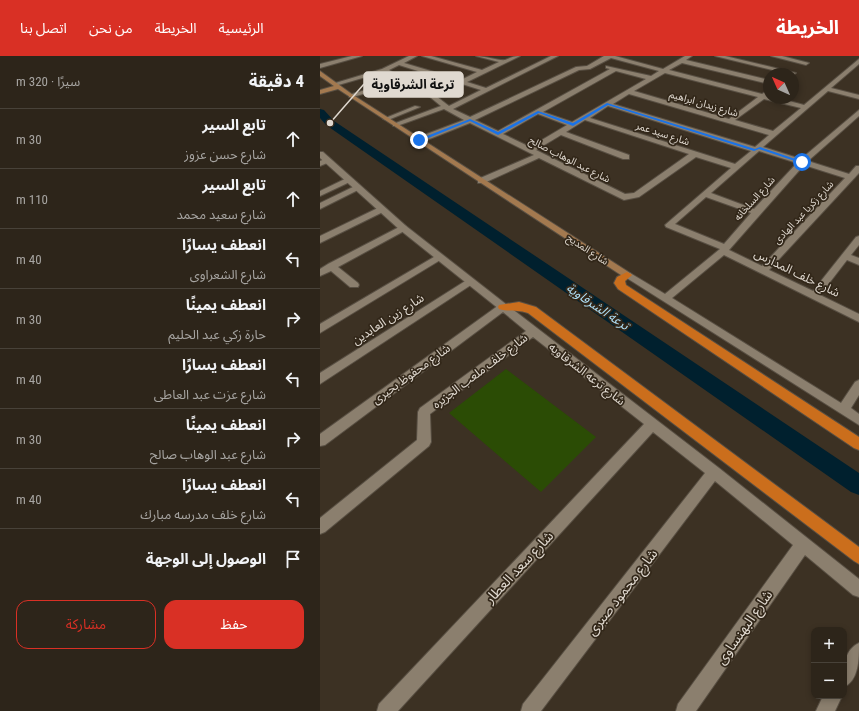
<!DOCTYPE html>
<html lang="ar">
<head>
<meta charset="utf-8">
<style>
  body { margin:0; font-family:"Roboto Condensed","Noto Sans Arabic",sans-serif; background:#352d23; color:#f1f3f6; direction:rtl }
  .controls { position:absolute; right:12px; bottom:12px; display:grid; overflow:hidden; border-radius:8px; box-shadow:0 2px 6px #0003 }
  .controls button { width:36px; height:36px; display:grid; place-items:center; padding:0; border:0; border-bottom:1px solid #484239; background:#2d251a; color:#f1f3f6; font:20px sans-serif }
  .compass { position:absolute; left:443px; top:12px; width:36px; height:36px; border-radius:50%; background:#2d251a; box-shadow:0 2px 6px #0003; rotate:315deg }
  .stop { position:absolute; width:12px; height:12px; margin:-9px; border:3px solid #1a73e8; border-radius:50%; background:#fff }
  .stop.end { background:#1a73e8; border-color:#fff; box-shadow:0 1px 4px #0008 }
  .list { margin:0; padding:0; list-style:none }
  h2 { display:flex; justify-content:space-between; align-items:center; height:52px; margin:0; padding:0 16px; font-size:17px }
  h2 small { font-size:13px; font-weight:400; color:#a7a5a2 }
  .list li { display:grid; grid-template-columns:26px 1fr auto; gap:12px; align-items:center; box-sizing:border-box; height:60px; padding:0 16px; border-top:1px solid #484239 }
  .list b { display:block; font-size:15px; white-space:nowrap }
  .list p { margin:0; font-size:13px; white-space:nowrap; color:#a7a5a2 }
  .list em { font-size:13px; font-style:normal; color:#a7a5a2 }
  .actions { display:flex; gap:8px; padding:12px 16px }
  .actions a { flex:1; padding:9px 0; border:1px solid #d93025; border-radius:12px; text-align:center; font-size:14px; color:#d93025 }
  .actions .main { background:#d93025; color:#fff }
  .icon { flex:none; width:22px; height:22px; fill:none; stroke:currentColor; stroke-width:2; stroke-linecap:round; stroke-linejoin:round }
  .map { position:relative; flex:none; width:539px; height:655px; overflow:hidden; direction:ltr }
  header { display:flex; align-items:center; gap:24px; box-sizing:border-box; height:56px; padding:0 20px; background:#d93025; color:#fff }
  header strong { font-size:19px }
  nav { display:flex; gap:22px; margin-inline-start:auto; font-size:14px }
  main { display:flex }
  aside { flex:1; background:#2d251a }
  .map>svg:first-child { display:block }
  .green { fill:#2b4c05 }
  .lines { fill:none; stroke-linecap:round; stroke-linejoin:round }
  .canal { fill:#00202e; fill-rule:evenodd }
  .minor-casing { stroke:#584f43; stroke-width:2 }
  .tertiary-casing { stroke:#584f43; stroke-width:2 }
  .secondary-casing { stroke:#584f43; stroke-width:2 }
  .trunk-casing { stroke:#584f43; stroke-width:2 }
  .minor { fill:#8b7f6e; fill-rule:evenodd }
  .tertiary { fill:#8b7f6e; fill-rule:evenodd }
  .secondary { fill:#a3794f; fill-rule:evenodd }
  .trunk { fill:#cb6e1c; fill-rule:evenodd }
  .route { fill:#1a73e8 }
  .labels { text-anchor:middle; stroke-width:3.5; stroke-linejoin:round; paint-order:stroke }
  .far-street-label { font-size:10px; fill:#e0d9d0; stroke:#322719 }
  .street-label { font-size:12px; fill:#e0d9d0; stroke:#322719 }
  .water-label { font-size:13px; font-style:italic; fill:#afdff6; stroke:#322719 }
  .near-street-label { font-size:14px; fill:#e0d9d0; stroke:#322719 }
  .leader { fill:none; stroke:#e0d9d0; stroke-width:1.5 }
  .callout-dot { fill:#e0d9d0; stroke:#322719; stroke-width:1.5 }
  .callout { fill:#e0d9d0; stroke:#e0d9d0; stroke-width:1.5 }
  .callout-label { font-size:13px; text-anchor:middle; font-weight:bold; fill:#111 }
</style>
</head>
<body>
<header>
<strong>الخريطة</strong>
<nav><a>الرئيسية</a><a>الخريطة</a><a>من نحن</a><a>اتصل بنا</a></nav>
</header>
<main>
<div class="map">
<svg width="539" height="655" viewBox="0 0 539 655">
  <rect width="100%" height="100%" fill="#3c3123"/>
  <path class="green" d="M186 313 276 381 221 436 129 357Z"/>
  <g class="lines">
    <path class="canal" d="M0 53 4 54 14 65 539 417V439L531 436 6 69 0 62Z"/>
    <defs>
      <path id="minor" d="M32 0H42L0 12V8Z
        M89 0H97L84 7 141 24 157 16 102 0H111L162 14 179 6 156 0C164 0 180 5 185 4 190 2 193 0 200 0L147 26 166 32 231 0H238L133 53 150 61 256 11 267 10 284 0H295L343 13 365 0H372L366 4 449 24V28L362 7 349 14 442 38 445 36H449L447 40 449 42H458L484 49 539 3V8L511 32 539 39V43L508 35 443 91 481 103 539 54V60L488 105 529 118 536 110H539V117L449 214 493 235 536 181 539 180V189L531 199 539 202V209L527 204 500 239 539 258V266L404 199 352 242 521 347 535 326 539 324V339L531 352 539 358V369L302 219 304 217H310L345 238 400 193 346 171 345 169 411 112 376 101 319 141 304 144 219 102 164 127H158V123L214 99 150 67 102 86H96V82L144 64 124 53 77 70H73V68L121 50 110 41 82 26 33 41H29V39L78 24 63 16 15 30 12 28 62 13ZM291 2 339 15 331 20 286 10V12L290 13 178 75 155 64 259 14 270 13ZM79 9 136 27 112 38 69 14ZM296 15 326 23 252 66 223 56ZM345 17 438 41 409 63 314 35ZM142 28 161 34 129 50 116 40ZM309 38 449 79 435 91 293 48ZM444 43 481 52 453 75 415 64ZM288 50 431 95 415 108 270 62ZM218 58 247 69 210 91 183 78ZM265 64 369 98 314 137 305 138 216 94 241 79 303 103H309V99L246 76ZM439 95 477 107 434 153 391 137ZM484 109 525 122 442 210 409 194ZM386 141 431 157 404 188 355 168Z
        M395 0H405L476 17 473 19Z
        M451 0H462L489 7 486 9Z
        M95 50 100 51 68 64 63 63Z
        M5 103H8L12 105 0 110V105Z
        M27 122H30L34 124 0 140V135Z
        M35 130H38L42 132 0 153V147Z
        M62 150 66 153 65 155 0 187V180Z
        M83 169 86 170 87 172 86 174 18 211 38 227 39 229 38 231H30L11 215 0 220V213L8 208Z
        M119 198 122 199 124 201 122 203 0 277V268Z
        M150 222 155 225 154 227 0 328V317Z
        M183 247 187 249 399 412 539 523V541L533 539 485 499 376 655H356L358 648 473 489 395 425 221 655H201L203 648 385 417 333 376 78 655H57L59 648 324 368 213 281 110 358 111 386 109 390 5 476 0 478V462L97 384 98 356 100 352 206 275 183 256 5 389 0 390V378L179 249Z
        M539 587C539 603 539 624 524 631 524 615 522 595 539 587Z
        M503 640H522L515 655H496Z"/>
      <path id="tertiary" d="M0 96H3L86 170 187 249 188 251 187 253H179L80 174 0 102Z"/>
      <path id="secondary" d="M0 15 33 39 310 217 312 219 310 221H304L18 33 0 38V34L14 30 0 20Z"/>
      <path id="trunk" d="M307 216 312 219 305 225 306 229 539 381V394L534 392 298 233 294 227 297 221Z
        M199 246 216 251 539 491V508L534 505 208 257C197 253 189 256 179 253L178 251 179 249Z"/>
    </defs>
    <use href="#minor" class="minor-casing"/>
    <use href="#tertiary" class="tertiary-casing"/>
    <use href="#secondary" class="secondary-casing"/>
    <use href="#trunk" class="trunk-casing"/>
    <use href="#minor" class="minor"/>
    <use href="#tertiary" class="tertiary"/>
    <use href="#secondary" class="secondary"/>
    <use href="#trunk" class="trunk"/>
  </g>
  <path class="route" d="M287 47 435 93 440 91 484 106 481 107 439 93 434 95 288 49 253 70 219 57 178 79 150 65 101 85 97 84 150 63 178 76 218 55 253 67Z"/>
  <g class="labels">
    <g class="far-street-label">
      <text transform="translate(384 47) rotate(16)" y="4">شارع زيدان ابراهيم</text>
      <text transform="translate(343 77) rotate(18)" y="4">شارع سيد عمر</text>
      <text transform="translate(250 103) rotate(27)" y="4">شارع عبد الوهاب صالح</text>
      <text transform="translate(434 142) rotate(-48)" y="4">شارع السلخانه</text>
      <text transform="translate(483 156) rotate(-47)" y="4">شارع زكريا عبد الهادى</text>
      <text transform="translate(268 193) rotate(33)" y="4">شارع المديح</text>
    </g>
    <g class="street-label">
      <text transform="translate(477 217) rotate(26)" y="4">شارع خلف المدارس</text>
      <text transform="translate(68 263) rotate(-33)" y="4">شارع زين العابدين</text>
      <text transform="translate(160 315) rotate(-37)" y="4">شارع خلف ملعب الجزيره</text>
      <text transform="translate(91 318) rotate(-36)" y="4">شارع محفوظ بحيرى</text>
      <text transform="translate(267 318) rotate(38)" y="4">شارع ترعه الشرقاويه</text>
    </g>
    <g class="water-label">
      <text transform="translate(278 250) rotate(34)" y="5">ترعة الشرقاوية</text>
    </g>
    <g class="near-street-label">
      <text transform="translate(199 511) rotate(-47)" y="5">شارع سعد العطار</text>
      <text transform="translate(302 536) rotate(-52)" y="5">شارع محمود صبرى</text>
      <text transform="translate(424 571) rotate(-55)" y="5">شارع البهنساوى</text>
    </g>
  </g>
  <path class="leader" d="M10 67L44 28"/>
  <circle class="callout-dot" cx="10" cy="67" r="4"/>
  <rect class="callout" x="44" y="16" width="99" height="25" rx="4"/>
  <g class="callout-label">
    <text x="93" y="33">ترعة الشرقاوية</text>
  </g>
</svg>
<div class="controls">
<button>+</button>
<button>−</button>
</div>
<svg class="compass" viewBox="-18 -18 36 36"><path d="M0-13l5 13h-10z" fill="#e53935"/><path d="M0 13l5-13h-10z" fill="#a7a5a2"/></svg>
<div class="stop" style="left:482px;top:106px"></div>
<div class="stop end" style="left:99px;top:84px"></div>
</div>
<aside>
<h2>4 دقيقة<small>سيرًا · 320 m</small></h2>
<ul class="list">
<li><svg class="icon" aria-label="ahead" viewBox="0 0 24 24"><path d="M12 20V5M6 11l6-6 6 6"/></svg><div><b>تابع السير</b><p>شارع حسن عزوز</p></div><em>30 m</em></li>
<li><svg class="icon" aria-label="ahead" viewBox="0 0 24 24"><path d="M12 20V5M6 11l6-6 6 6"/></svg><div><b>تابع السير</b><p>شارع سعيد محمد</p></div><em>110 m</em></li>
<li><svg class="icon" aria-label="left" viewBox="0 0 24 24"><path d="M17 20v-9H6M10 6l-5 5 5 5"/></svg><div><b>انعطف يسارًا</b><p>شارع الشعراوى</p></div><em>40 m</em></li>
<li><svg class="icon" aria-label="right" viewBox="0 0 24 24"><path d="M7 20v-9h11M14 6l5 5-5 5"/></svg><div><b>انعطف يمينًا</b><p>حارة زكي عبد الحليم</p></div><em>30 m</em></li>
<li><svg class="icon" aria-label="left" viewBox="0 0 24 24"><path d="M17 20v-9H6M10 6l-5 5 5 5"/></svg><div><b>انعطف يسارًا</b><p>شارع عزت عبد العاطى</p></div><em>40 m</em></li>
<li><svg class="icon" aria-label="right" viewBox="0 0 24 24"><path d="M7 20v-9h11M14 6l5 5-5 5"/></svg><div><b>انعطف يمينًا</b><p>شارع عبد الوهاب صالح</p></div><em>30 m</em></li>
<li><svg class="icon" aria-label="left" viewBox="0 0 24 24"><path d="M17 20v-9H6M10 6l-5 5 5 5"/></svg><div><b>انعطف يسارًا</b><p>شارع خلف مدرسه مبارك</p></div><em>40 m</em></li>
<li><svg class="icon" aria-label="arrive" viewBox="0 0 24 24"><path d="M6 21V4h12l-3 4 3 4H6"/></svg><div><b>الوصول إلى الوجهة</b></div></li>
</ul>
<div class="actions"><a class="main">حفظ</a><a>مشاركة</a></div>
</aside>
</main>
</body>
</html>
